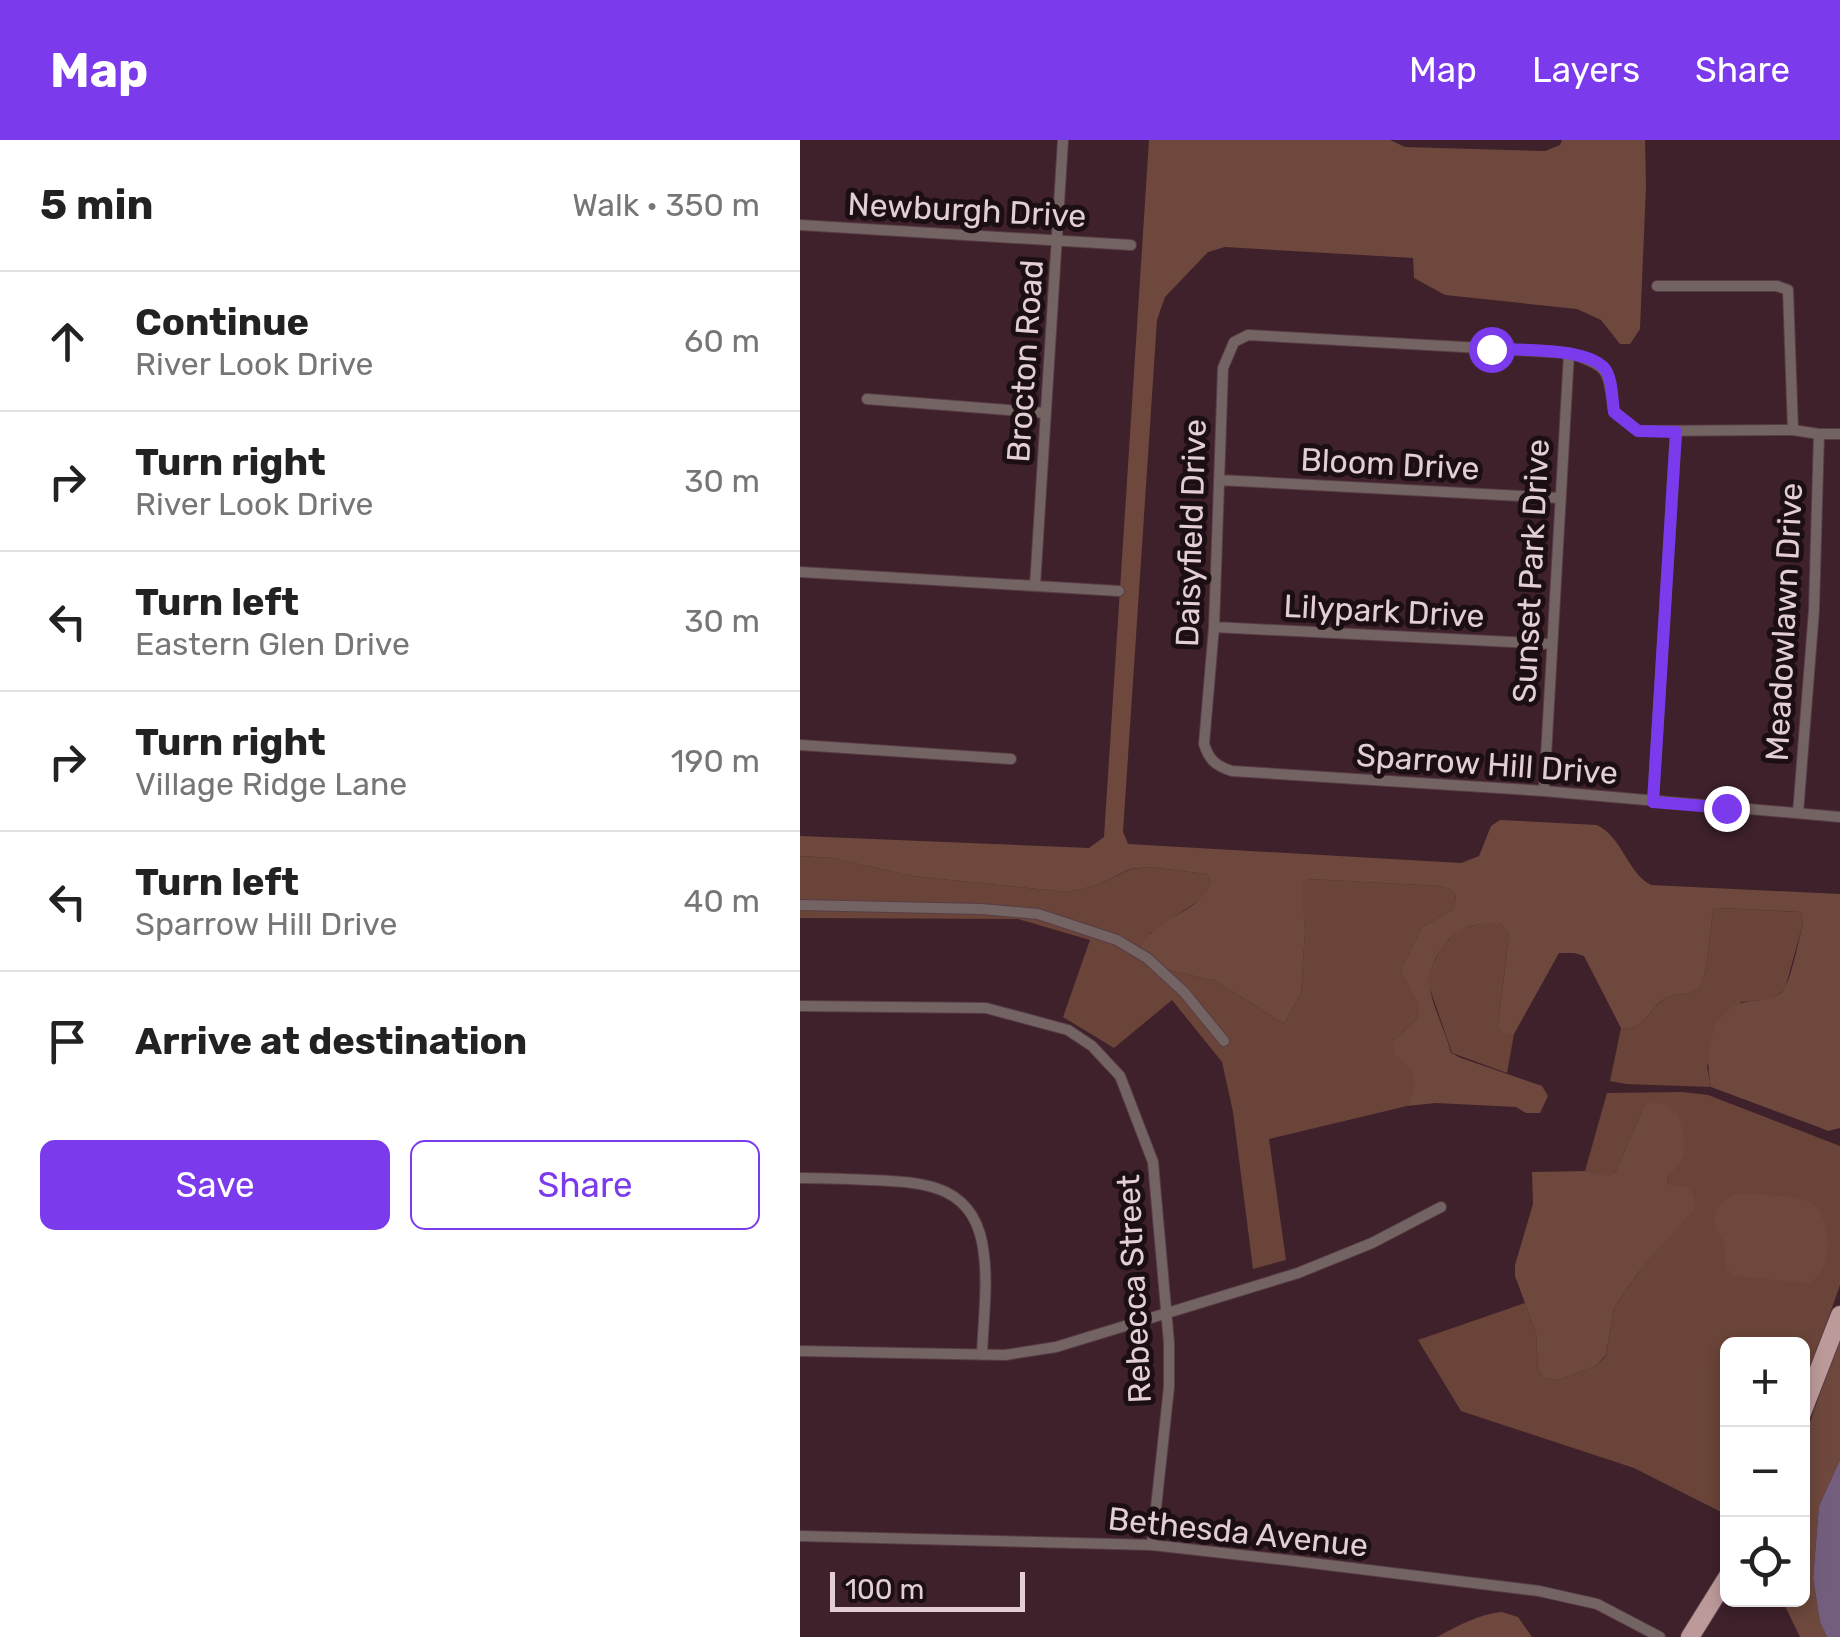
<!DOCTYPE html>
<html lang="en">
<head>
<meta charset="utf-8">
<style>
  body { margin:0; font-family:Rubik,sans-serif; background:#f2f2f2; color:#222 }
  .controls { position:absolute; right:30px; bottom:30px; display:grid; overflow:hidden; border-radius:15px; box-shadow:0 5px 15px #0003 }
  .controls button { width:90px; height:90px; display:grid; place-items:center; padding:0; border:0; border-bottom:2px solid #e0e0e0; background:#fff; color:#222; font:50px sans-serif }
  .scale { position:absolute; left:30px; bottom:25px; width:195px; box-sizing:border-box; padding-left:10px; border:5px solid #e2ced4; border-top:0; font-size:28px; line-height:35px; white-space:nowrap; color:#e2ced4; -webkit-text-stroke:8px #1c0f13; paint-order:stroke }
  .stop { position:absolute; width:30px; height:30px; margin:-22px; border:8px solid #7c3aed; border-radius:50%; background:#fff }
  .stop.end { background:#7c3aed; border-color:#fff; box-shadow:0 2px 10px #0008 }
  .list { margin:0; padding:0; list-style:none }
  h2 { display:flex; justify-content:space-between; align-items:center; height:130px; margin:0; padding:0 40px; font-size:42px }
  h2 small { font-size:32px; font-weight:400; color:#767676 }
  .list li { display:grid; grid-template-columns:65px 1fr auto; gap:30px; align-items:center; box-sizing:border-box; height:140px; padding:0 40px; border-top:2px solid #e0e0e0 }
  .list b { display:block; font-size:38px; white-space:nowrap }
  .list p { margin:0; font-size:32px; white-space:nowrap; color:#767676 }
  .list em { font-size:32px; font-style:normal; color:#767676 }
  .actions { display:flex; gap:20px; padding:30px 40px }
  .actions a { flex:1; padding:22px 0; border:2px solid #7c3aed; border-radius:15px; text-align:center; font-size:35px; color:#7c3aed }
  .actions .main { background:#7c3aed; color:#fff }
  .icon { flex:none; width:55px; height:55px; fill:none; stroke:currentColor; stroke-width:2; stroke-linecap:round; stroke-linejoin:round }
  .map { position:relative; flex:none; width:1040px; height:1497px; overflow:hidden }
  header { display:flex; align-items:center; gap:60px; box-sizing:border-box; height:140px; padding:0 50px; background:#7c3aed; color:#fff }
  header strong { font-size:48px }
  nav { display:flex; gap:55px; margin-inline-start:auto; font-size:35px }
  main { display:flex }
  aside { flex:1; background:#fff }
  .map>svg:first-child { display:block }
  .green { fill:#6a4438 }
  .forest { fill:#6e483c }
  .water { fill:#745e7d }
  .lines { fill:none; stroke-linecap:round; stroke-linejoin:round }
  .minor-casing { stroke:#583d46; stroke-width:12 }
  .primary-casing { stroke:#583d46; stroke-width:20 }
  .minor { stroke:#746363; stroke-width:10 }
  .primary { stroke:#bc9a9a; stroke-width:18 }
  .route { stroke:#7c3aed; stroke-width:12 }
  .labels { text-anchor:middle; stroke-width:10; stroke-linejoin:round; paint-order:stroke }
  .street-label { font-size:32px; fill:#e2ced4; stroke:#1c0f13 }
</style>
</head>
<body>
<header>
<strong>Map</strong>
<nav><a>Map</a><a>Layers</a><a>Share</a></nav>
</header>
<main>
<aside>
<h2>5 min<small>Walk · 350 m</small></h2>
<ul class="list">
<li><svg class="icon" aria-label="ahead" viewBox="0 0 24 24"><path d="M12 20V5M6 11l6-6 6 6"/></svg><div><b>Continue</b><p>River Look Drive</p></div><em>60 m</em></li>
<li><svg class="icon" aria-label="right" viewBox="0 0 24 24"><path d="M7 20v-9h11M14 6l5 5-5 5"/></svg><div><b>Turn right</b><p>River Look Drive</p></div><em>30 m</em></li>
<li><svg class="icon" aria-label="left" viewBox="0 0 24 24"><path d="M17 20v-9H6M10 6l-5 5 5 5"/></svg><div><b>Turn left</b><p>Eastern Glen Drive</p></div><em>30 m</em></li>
<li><svg class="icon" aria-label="right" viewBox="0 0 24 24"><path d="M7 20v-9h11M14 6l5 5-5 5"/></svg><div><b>Turn right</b><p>Village Ridge Lane</p></div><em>190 m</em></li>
<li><svg class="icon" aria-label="left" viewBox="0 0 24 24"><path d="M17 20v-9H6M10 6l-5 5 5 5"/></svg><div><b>Turn left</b><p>Sparrow Hill Drive</p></div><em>40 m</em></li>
<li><svg class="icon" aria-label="arrive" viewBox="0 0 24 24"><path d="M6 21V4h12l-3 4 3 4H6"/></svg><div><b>Arrive at destination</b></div></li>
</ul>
<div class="actions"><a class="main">Save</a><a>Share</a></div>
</aside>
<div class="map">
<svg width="1040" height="1497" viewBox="0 0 1040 1497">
  <rect width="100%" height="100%" fill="#3e212b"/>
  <path class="green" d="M0 716 32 718 112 736 267 752 295 746 331 729 350 727 407 734 411 742 407 755 349 794 355 827 416 841 484 884 501 853 505 792 501 743 510 739 639 746 650 749 656 755 654 769 622 787 600 831 619 863V877L594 900 615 936 617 948 607 966 469 999 486 1120 453 1129 433 972 422 922 372 860 314 908 263 877 290 800 218 779 0 778Z
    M919 768 1001 772 1003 783 985 849 973 859 941 862 907 926 911 947 826 944 810 941 821 888C845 891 848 869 866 858 877 852 895 857 902 843 907 833 911 784 913 770Z
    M683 783H700L709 793 698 887 704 894H714L707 933 652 913 629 846V833L641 808 658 790Z
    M882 952 908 955 1040 1006V1145L1003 1249 1002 1204H928L927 1375 834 1328 661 1271 618 1200 725 1163 736 1193 738 1229 744 1238 758 1240 796 1226 806 1216 814 1168 840 1130 894 1069 868 1044 867 1038 883 1018 844 966 815 1033 809 1037 785 1031 807 953Z"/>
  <path class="forest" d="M349 0H590L605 7 745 11 760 5 762 0H845L846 46 840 189 830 204H820L801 180 777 169 645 155 614 138 613 118 425 107 408 112 365 157 357 180 323 692 328 704 661 723 679 716 691 686 700 680 797 685C823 698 826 731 851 745L1040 754V988L1028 991 1021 988 911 947C905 916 907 870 946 862 959 859 973 862 983 851 991 841 999 798 1003 783L1001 772 920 768 913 770C911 785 907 833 902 843 895 857 877 852 866 858 848 868 846 891 821 888L784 816 774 813H759L714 894H704L698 887 709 793 700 783C668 782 649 791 635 820 632 828 628 834 629 843 632 866 645 890 651 913L661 918 742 946 748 956 740 973H726L716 967 636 963 607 966C623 936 614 935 594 913V900L619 877V864L600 831 622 787 654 769 656 755 650 749 639 746 510 739 502 743 505 792 501 853 484 884 416 841 355 827 340 821C337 779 400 778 411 742L407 734 350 727 330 729 295 746 267 752 112 736 32 718 0 716V696L289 708 304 697Z
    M850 963C874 963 879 972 883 993 885 1001 886 1010 883 1018 879 1025 872 1032 867 1038L868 1044 888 1047 894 1057V1070L840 1130 814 1168 806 1215 796 1226 758 1240 744 1238 738 1229 736 1193 715 1136V1125L733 1064 732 1032 785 1031 809 1036 815 1033 844 966Z
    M938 1053C957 1055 993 1054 1009 1062 1033 1074 1035 1130 1009 1143L932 1136C923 1125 926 1119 924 1106 923 1098 916 1091 915 1083 912 1066 925 1059 938 1053Z
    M1040 1196V1320L1019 1366 1013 1438 1020 1482 1027 1497H1000L982 1460H1002L1003 1302Z
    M702 1472 718 1477 732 1497H637C658 1486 678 1474 702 1472Z"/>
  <path class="water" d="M1040 1320V1497H1027L1020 1482 1013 1438 1019 1366Z"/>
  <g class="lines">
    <defs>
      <path id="minor" d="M0 85 331 105
        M857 146H977L988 150 993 290
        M67 259 246 273
        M1040 294H1019L993 290 838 291 814 272C807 230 812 227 769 213L448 195 434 202 423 228 414 487 404 604C409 620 416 626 432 631L744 651 1040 677
        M419 340 760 358
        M0 432 319 451
        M235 446 263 0
        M414 487 751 504
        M0 605 211 619
        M744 651 769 213
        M853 662 876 292
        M998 673 1014 470 1019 294
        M0 765 181 769 238 774 317 800 347 818 384 852 424 901
        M0 866 186 868 268 890 292 906 320 936 353 1022 369 1203V1247L352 1405
        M0 1038C23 1038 47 1039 70 1040 127 1042 177 1045 184 1115 188 1147 183 1183 182 1215
        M0 1211 205 1215 256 1207 498 1133 572 1103 641 1067
        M0 1396 352 1405 495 1421 739 1451 797 1464 860 1497"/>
      <path id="primary" d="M1002 1273 1040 1175
        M890 1497 928 1436"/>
    </defs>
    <use href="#minor" class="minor-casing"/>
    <use href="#primary" class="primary-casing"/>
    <use href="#minor" class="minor"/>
    <use href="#primary" class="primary"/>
  </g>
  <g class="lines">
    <path class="route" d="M691 209C717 210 795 207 807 232 813 243 812 261 814 272L838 291 876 292 853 662 926 668"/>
  </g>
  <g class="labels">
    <g class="street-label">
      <text transform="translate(167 70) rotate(3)" y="11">Newburgh Drive</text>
      <text transform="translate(225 221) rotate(-86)" y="11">Brocton Road</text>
      <text transform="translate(590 324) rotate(3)" y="11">Bloom Drive</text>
      <text transform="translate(391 393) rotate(-88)" y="11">Daisyfield Drive</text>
      <text transform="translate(731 431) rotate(-87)" y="11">Sunset Park Drive</text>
      <text transform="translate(584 471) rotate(3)" y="11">Lilypark Drive</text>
      <text transform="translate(984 482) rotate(-87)" y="11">Meadowlawn Drive</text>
      <text transform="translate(687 624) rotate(4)" y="11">Sparrow Hill Drive</text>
      <text transform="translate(334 1149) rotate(-93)" y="11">Rebecca Street</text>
      <text transform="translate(438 1392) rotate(6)" y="11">Bethesda Avenue</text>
    </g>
  </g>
</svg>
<div class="controls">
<button>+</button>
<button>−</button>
<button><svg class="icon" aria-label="locate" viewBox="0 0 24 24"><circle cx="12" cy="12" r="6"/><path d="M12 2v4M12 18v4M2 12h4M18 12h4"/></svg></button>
</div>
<div class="scale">100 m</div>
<div class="stop" style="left:691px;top:209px"></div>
<div class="stop end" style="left:926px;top:668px"></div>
</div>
</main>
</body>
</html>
